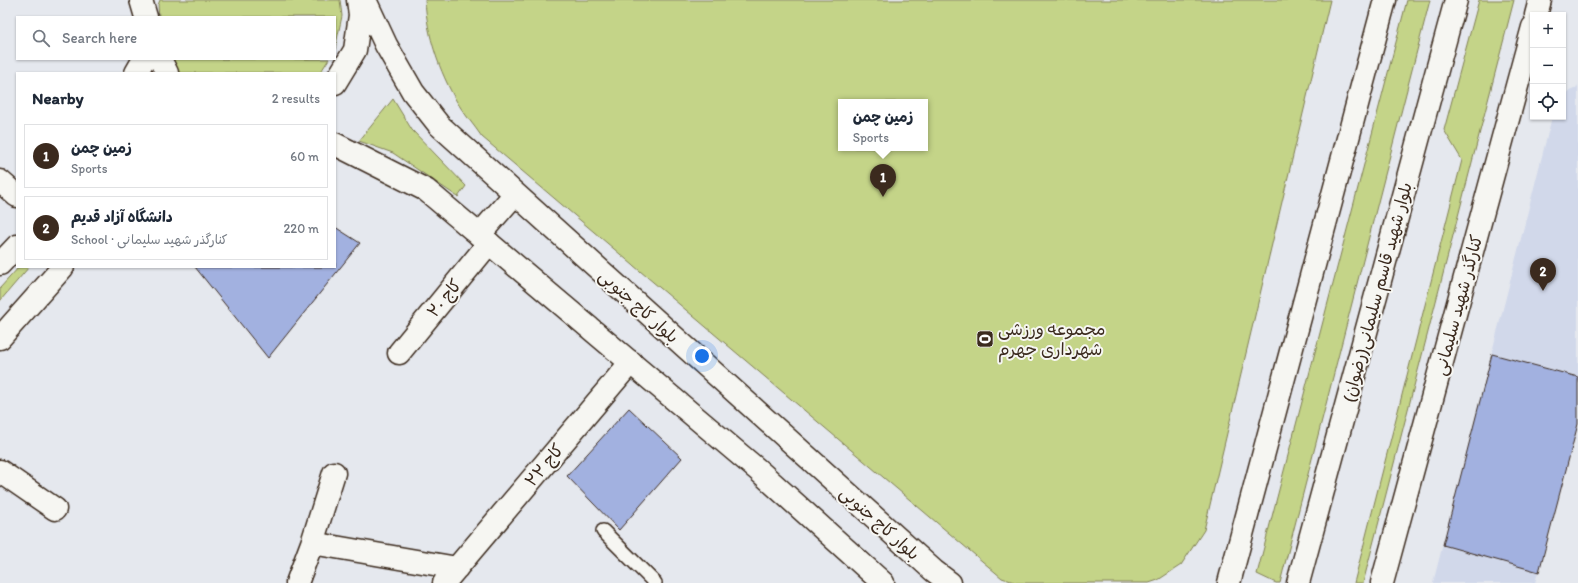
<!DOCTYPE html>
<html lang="en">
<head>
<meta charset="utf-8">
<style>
  body { margin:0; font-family:Itim,"Playpen Sans Arabic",sans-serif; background:#f6f6f7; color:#1f2937 }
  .controls { position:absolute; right:12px; top:12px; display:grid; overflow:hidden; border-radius:0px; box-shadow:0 1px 3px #0004 }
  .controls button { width:36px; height:36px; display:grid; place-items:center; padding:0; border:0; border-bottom:1px solid #e0e1e3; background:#fff; color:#1f2937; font:20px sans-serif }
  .you { position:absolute; left:702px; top:356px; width:14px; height:14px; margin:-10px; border:3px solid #fff; border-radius:50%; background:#1a73e8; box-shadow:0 0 0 6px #1a73e833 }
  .badge { display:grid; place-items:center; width:26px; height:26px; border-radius:50%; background:#3b2a1e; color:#fff; font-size:13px; font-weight:700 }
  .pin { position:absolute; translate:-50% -33px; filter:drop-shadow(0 1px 2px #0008) }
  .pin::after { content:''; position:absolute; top:21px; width:14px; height:12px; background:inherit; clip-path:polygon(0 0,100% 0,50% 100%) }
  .popup { position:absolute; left:838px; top:99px; width:90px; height:52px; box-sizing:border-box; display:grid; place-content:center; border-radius:0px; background:#fff; filter:drop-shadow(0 1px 3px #0005); font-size:13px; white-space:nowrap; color:#747a83 }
  .popup b { font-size:15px; color:#1f2937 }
  .popup::after { content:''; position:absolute; left:50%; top:100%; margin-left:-8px; border:8px solid transparent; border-top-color:#fff }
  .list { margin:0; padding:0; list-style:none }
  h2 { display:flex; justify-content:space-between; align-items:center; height:52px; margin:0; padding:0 16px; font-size:17px }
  h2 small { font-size:13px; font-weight:400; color:#747a83 }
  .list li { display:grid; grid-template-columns:26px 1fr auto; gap:12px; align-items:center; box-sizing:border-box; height:64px; margin:0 8px 8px; padding:0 8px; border:1px solid #e0e1e3; border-radius:0px }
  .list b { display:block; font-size:15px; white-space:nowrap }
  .list p { margin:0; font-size:13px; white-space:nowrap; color:#747a83 }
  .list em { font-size:13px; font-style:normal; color:#747a83 }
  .icon { flex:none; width:22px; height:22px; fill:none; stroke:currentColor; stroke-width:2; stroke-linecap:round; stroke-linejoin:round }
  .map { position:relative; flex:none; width:1578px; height:583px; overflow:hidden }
  .search { position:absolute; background:#fff; box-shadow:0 1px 3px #0004; left:16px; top:16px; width:320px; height:44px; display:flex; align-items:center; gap:10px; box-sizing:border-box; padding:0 14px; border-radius:0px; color:#747a83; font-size:15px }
  .panel { position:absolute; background:#fff; box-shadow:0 1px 3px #0004; left:16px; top:72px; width:320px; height:196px; border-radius:0px }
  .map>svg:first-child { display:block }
  .built { fill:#d1d8ea }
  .green { fill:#c4d488; stroke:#807f53; fill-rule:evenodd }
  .building { fill:#a2b1e0; stroke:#3b2a1e }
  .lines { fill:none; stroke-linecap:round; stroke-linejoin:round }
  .lane-casing { stroke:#3b2a1e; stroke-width:16 }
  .street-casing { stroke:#3b2a1e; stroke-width:25 }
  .secondary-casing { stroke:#3b2a1e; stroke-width:25 }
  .lane { stroke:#f6f6f2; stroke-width:13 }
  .street { stroke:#f6f6f2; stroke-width:22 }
  .secondary { stroke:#f6f6f2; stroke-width:22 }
  .labels { text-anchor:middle; stroke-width:4; stroke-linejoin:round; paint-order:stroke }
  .street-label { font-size:17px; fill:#3b2a1e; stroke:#f6f6f2 }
  .poi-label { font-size:17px; fill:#3b2a1e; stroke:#f6f6f2; text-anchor:start }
</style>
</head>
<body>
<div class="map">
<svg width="1578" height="583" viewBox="0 0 1578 583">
  <rect width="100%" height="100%" fill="#e5e8ee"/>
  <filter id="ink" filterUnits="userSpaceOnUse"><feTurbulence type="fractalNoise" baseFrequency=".025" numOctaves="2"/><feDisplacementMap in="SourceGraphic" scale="8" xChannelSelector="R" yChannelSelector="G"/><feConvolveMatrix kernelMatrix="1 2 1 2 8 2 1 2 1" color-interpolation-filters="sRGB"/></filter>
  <g filter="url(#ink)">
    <path class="built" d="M1578 85V424L1535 583H1433L1552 117H1563V96L1577 87Z"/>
    <path class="green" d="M160 0H340L342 16 335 49V17H159L158 5Z
      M425 0H1330L1204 530 1181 565 1158 580 1149 583H1017L1002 578 482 137C474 125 464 114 457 102 439 71 427 35 425 0ZM841 102H925V148H841Z
      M1407 0H1430L1280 583H1276L1257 574Z
      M1479 0H1514L1363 583H1354L1462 160 1444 130Z
      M170 59H329L320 73H180Z
      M393 99 412 130 466 186 458 197 393 153 359 141Z
      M19 267H29L0 301V288Z"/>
    <path class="building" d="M335 227 360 243 268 358 195 267H335Z
      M1492 354 1578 377V424L1539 572 1443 545Z
      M629 408 682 458 619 530 567 476Z"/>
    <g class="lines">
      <defs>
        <path id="lane" d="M603 531 655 583"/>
        <path id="street" d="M0 181 17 196
          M399 353 489 243
          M0 471 55 509
          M312 543 334 473
          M297 583 312 543 457 568
          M444 583 631 362"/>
        <path id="secondary" d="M141 0 146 17
          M365 0 386 45 413 92 439 125 934 571 950 583
          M1536 15 1540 0
          M160 59 167 73
          M136 73 144 59
          M335 83 355 50 360 15 358 0
          M335 144 426 190 758 470 883 583
          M479 235 515 194
          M0 264 17 246
          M0 338 63 267
          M1229 583 1385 0
          M1298 583 1456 0
          M1382 583 1533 27"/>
      </defs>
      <use href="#lane" class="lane-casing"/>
      <use href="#street" class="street-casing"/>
      <use href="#secondary" class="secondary-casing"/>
      <use href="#lane" class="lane"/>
      <use href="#street" class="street"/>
      <use href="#secondary" class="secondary"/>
    </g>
  </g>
  <defs>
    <symbol id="stadium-square" viewBox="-11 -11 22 22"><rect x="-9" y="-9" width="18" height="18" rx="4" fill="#3b2a1e" stroke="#f6f6f2"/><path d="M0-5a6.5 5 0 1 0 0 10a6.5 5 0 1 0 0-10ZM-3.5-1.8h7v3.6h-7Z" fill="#fff"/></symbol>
  </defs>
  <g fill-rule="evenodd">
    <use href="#stadium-square" x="975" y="329" width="20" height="20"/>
  </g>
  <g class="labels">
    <g class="street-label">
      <text transform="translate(1377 292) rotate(-75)" y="6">بلوار شهید قاسم سلیمانی(رضوان)</text>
      <text transform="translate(444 298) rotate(-51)" y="6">کاج ۲۰</text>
      <text transform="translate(1458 305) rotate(-75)" y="6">کنارگذر شهید سلیمانی</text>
      <text transform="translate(639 306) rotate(42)" y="6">بلوار کاج جنوبی</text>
      <text transform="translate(544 465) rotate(-50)" y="6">کاج ۲۲</text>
      <text transform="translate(880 523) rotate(42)" y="6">بلوار کاج جنوبی</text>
    </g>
    <g class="poi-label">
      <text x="998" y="335">مجموعه ورزشی<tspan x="998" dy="20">شهرداری جهرم</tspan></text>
    </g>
  </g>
</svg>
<div class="controls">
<button>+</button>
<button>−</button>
<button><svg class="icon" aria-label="locate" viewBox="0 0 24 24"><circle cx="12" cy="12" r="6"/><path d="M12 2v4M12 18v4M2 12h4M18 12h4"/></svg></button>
</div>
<div class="you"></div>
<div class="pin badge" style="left:883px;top:197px">1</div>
<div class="popup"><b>زمین چمن</b>Sports</div>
<div class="pin badge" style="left:1543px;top:291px">2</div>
<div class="search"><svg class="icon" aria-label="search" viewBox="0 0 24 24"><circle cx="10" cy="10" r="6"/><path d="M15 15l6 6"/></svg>Search here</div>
<section class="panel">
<h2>Nearby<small>2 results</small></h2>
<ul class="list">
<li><span class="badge">1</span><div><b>زمین چمن</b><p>Sports</p></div><em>60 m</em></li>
<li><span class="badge">2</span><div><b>دانشگاه آزاد قدیم</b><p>School · کنارگذر شهید سلیمانی</p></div><em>220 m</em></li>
</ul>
</section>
</div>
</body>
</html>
